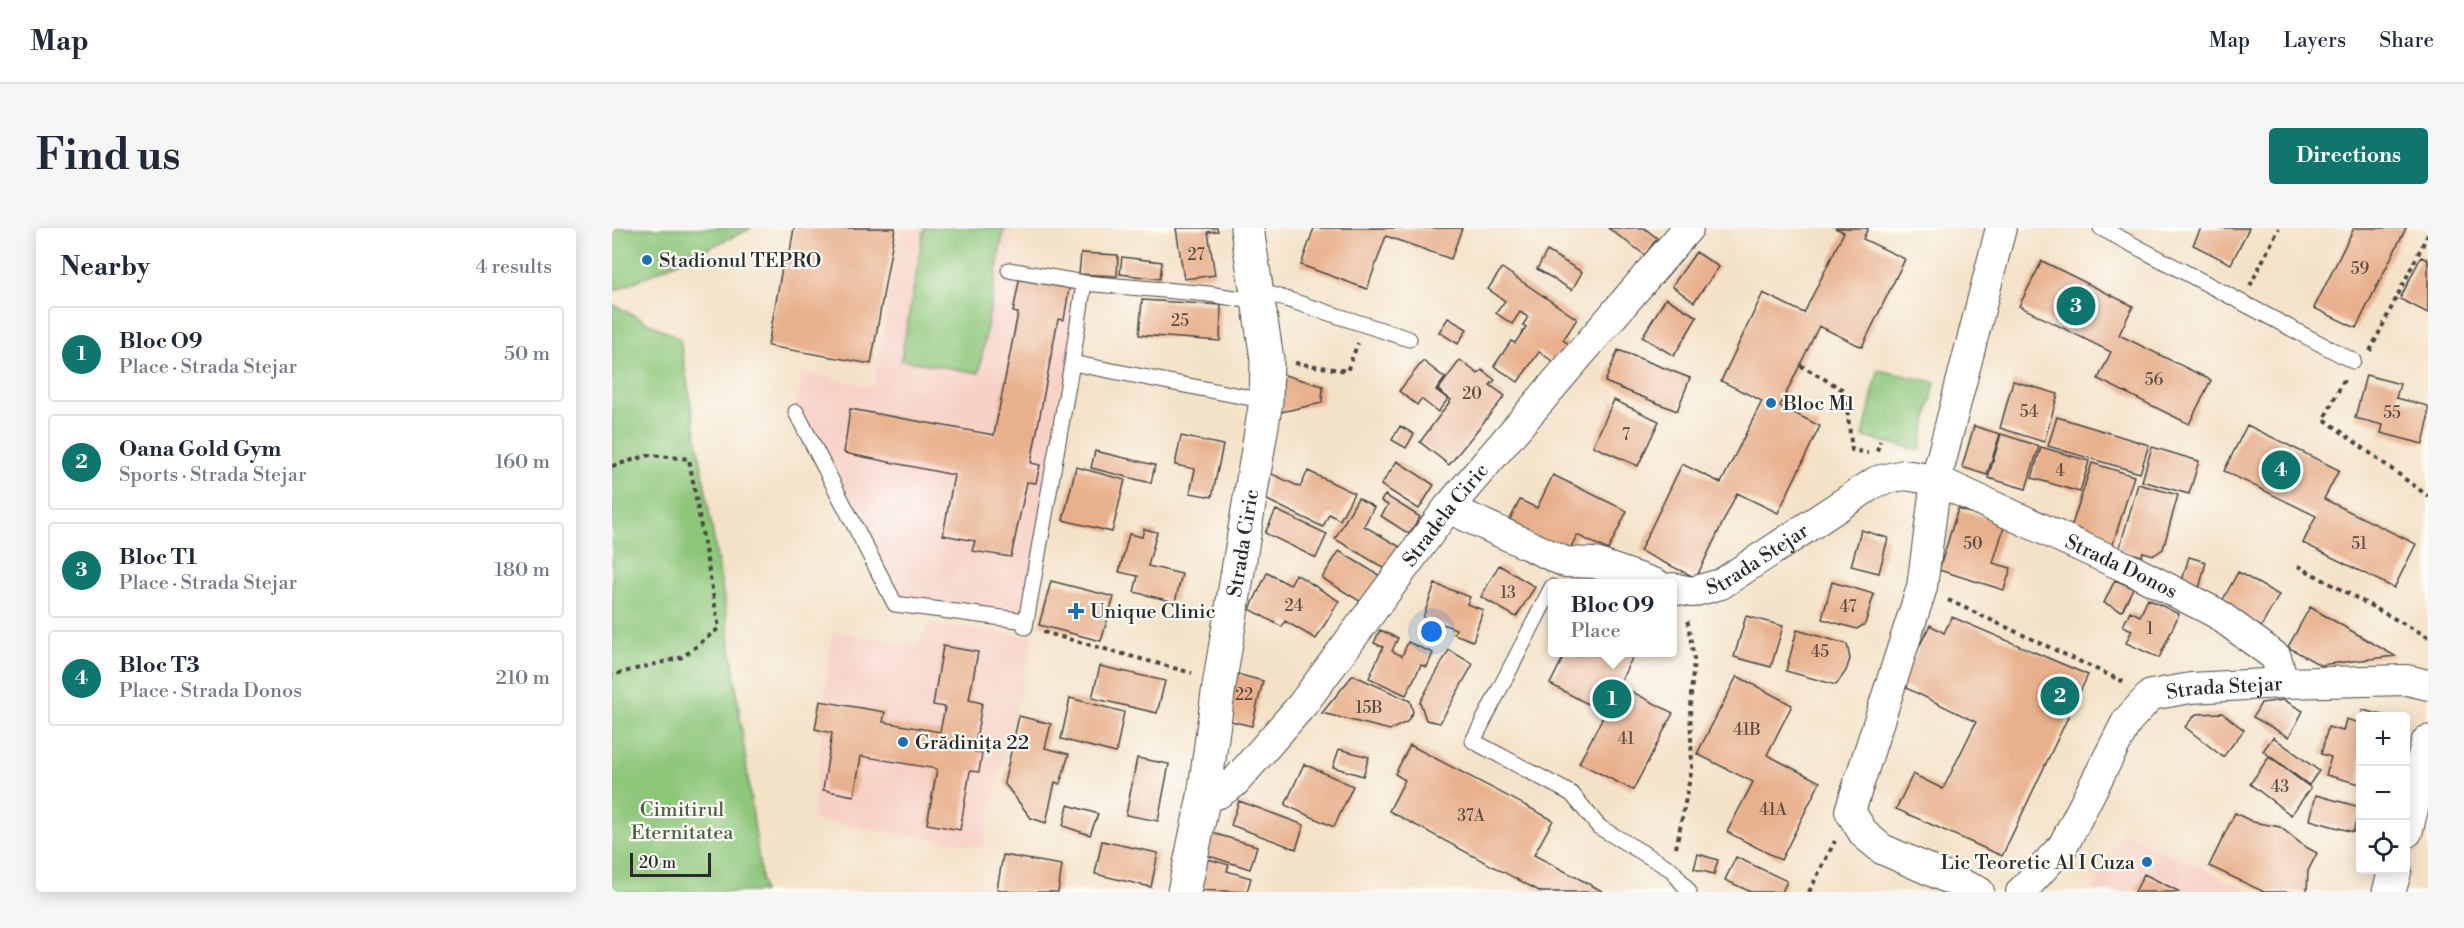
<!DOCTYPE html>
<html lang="en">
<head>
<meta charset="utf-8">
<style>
  body { margin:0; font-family:"Libre Bodoni",serif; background:#f6f6f7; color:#1f2937 }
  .controls { position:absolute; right:18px; bottom:18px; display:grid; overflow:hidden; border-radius:6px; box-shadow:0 3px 15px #0003 }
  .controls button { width:54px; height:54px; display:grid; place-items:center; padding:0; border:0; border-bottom:2px solid #e0e1e3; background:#fff; color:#1f2937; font:30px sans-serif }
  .scale { position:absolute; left:18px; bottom:15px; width:81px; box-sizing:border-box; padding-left:6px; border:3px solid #2b2b2b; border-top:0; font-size:16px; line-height:21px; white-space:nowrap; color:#2b2b2b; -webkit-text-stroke:4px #fdfcf7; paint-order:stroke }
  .you { position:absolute; left:820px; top:404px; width:21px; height:21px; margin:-15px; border:4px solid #fff; border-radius:50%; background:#1a73e8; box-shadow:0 0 0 9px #1a73e833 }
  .badge { display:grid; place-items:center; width:39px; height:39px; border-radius:50%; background:#0f766e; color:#fff; font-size:20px; font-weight:700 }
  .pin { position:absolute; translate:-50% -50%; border:3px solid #fff; box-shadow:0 2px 6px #0006 }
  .popup { position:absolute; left:936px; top:351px; width:129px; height:78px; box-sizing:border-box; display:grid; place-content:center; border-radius:6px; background:#fff; filter:drop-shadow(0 2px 4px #0005); font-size:20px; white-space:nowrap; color:#747a83 }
  .popup b { font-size:22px; color:#1f2937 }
  .popup::after { content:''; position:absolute; left:50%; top:100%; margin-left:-12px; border:12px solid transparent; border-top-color:#fff }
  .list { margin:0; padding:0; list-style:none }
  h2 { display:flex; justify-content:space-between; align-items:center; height:78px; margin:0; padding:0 24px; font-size:26px }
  h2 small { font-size:20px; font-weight:400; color:#747a83 }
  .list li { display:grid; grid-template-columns:39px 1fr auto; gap:18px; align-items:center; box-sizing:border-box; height:96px; margin:0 12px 12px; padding:0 12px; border:2px solid #e0e1e3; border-radius:6px }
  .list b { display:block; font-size:22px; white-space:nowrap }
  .list p { margin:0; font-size:20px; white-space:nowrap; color:#747a83 }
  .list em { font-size:20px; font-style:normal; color:#747a83 }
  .icon { flex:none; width:33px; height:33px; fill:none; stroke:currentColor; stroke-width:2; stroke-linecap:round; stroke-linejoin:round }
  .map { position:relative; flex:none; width:1816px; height:664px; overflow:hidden; border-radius:6px }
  header { display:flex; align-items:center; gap:36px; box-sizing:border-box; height:84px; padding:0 30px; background:#fff; border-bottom:2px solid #e0e1e3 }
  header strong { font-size:28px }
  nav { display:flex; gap:33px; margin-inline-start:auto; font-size:21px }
  .intro { display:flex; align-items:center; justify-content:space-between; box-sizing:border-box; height:144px; padding:0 36px }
  h1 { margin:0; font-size:42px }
  .button { padding:15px 27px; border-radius:6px; background:#0f766e; color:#fff; font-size:21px; font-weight:700 }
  main { display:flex; gap:36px; padding:0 36px }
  aside { flex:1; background:#fff; border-radius:6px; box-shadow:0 3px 15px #0003 }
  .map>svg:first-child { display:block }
  .built { fill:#f7d1c6 }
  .green { fill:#8ec67a; stroke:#5c7852; stroke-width:1.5 }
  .building { fill:#e8b08c }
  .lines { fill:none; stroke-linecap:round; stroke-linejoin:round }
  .lane-casing { stroke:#494643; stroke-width:17 }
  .street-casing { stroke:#494643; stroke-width:32 }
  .secondary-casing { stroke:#494643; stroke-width:35 }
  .path { stroke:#494643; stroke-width:4; stroke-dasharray:4.5 4.5; stroke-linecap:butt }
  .lane { stroke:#fff; stroke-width:15 }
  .street { stroke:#fff; stroke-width:30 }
  .secondary { stroke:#fff; stroke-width:33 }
  .poi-dot { fill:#1f6fb2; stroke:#fdfcf7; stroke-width:2 }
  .labels { text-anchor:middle; stroke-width:4.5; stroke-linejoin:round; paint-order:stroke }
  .number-label { font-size:16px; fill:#5a4c43 }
  .poi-label { font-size:20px; fill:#2b2b2b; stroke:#fdfcf7; text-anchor:start }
  .street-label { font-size:20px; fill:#2b2b2b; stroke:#fdfcf7 }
  .park-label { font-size:20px; fill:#4e6147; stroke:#fdfcf7 }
</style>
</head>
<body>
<header>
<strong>Map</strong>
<nav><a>Map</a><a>Layers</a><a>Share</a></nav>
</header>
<div class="intro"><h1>Find us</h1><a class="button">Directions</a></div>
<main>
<aside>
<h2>Nearby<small>4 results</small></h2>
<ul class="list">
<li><span class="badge">1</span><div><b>Bloc O9</b><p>Place · Strada Stejar</p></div><em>50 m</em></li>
<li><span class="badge">2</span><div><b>Oana Gold Gym</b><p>Sports · Strada Stejar</p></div><em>160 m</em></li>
<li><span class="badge">3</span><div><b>Bloc T1</b><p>Place · Strada Stejar</p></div><em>180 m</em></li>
<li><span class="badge">4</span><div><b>Bloc T3</b><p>Place · Strada Donos</p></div><em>210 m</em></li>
</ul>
</aside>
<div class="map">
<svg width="1816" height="664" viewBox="0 0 1816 664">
  <rect width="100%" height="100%" fill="#fdfcf7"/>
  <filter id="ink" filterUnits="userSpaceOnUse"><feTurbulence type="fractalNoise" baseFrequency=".0167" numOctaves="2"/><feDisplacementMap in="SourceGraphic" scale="12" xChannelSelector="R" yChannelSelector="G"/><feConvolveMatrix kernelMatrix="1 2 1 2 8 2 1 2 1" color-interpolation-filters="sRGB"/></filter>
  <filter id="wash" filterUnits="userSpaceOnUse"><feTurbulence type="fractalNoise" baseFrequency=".008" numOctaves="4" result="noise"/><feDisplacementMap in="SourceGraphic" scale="24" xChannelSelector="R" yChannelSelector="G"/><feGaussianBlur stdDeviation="1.35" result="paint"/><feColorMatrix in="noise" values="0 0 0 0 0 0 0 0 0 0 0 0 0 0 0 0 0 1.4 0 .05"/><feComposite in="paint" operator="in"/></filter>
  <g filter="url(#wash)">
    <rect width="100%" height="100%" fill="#f4e2c8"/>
    <path class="built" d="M290 0H403L397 42 472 55 414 393 283 376 184 184 189 144 261 159Z
      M317 397 422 408 370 619 200 592 220 404 304 417Z
      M1510 604 1641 664H1481Z"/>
    <path class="green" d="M0 0H140L0 64Z
      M312 0H392L367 145 289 132Z
      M0 76 68 111 114 383 151 664H0Z
      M1266 142 1323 154 1308 222 1251 209Z"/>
    <g id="blocks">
      <path class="building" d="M182 0H283L259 136 156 118 173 23H178Z
        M564 0H605L606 3 596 4 603 47 572 51Z
        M702 0H850L839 31 774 8 755 61 689 37Z
        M996 0H1032L1045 10 1033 27Z
        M1223 0H1256L1251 11 1293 31 1250 119 1207 98 1168 178 1208 198 1166 285 1125 265 1084 350 1028 323 1070 236 1109 255 1150 173 1109 153 1151 65 1192 85 1232 4Z
        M1589 0H1637L1619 36 1581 17Z
        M1742 0H1794L1744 100 1702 80Z
        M935 23 970 44 960 62 925 41Z
        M1084 24 1107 39 1082 74 1060 58Z
        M469 25 506 27 505 48 467 46Z
        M510 29 550 34 548 51 508 46Z
        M1809 29 1816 32V85L1788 71Z
        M1430 33 1521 78 1507 107 1599 152 1577 196 1486 151 1499 124 1407 78Z
        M890 40 965 91 951 112 958 117 945 136 927 124 906 154 882 138 899 113 903 115 914 99 911 97 916 89 908 84 900 96 884 85 893 73 876 61Z
        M408 48 458 55 452 92 446 91 419 235 428 237 424 255 415 254 399 329 360 323 363 313 331 307 342 247 232 225 238 181 382 207 406 85 401 84Z
        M1054 70 1085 89 1062 128 1030 109Z
        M530 72 609 77 608 113 527 107Z
        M836 90 855 101 846 116 827 104Z
        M1006 122 1078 150 1065 183 993 154Z
        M848 132 866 146 870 142 883 152 878 157 893 168 837 237 808 214 839 172 826 162Z
        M811 133 833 150 824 162 836 171 826 184 809 171 805 177 787 163Z
        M669 146 711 158 710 175 669 184Z
        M1754 147 1788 156 1784 170 1816 178V194L1811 216 1769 205 1771 197 1743 190Z
        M1401 153 1446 166 1432 214 1388 200Z
        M1002 172 1047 193 1026 238 981 218Z
        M1445 189 1537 217 1528 245 1436 218Z
        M1635 197 1727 242 1712 271 1804 316 1782 360 1691 315 1704 288 1612 243Z
        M788 198 802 206 794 220 780 212Z
        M1362 198 1388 206 1375 247 1350 239Z
        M1389 206 1427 218 1414 261 1376 250Z
        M569 208 611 217 600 269 578 265 583 241 563 237Z
        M1429 219 1477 233 1468 264 1420 250Z
        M1540 219 1587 233 1577 266 1530 253Z
        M483 223 543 237 539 255 479 240Z
        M785 233 822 257 807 281 769 257Z
        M1480 235 1522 248 1500 319 1457 306Z
        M464 239 513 252 500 304 451 292Z
        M696 243 742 265 728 292 717 286 711 299 653 271 658 245 688 259Z
        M941 247 1015 283 996 322 965 307 956 325 896 295 908 272 925 280Z
        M1526 256 1566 267 1551 321 1542 327 1531 324 1530 328 1507 322Z
        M773 267 808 289 797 306 769 288 776 277 769 273Z
        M746 270 762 279 752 298 790 320 777 343 723 311Z
        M1346 281 1393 296 1381 335 1399 340 1392 362 1327 342Z
        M664 282 715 306 704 330 653 305Z
        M532 301 545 304 536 338 570 346 563 374 522 364 526 348 507 344 517 306 530 309Z
        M1249 302 1276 310 1267 345 1239 338Z
        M727 323 770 349 754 377 710 350Z
        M1577 329 1594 334 1587 361 1569 356Z
        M887 337 923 359 904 389 869 369Z
        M1626 344 1667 367 1649 399 1608 377Z
        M655 345 678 357 684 346 727 373 704 411 673 393 670 399 638 381Z
        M1503 352 1521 360 1510 383 1492 375Z
        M439 353 502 369 489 413 427 397Z
        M1220 354 1262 366 1253 396 1245 401 1210 391Z
        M823 356 858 369 855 376 871 382 861 413 842 406 844 401 811 389Z
        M1536 371 1567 386 1547 430 1514 415 1520 402 1511 398 1518 383 1528 388Z
        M1698 379 1783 428 1708 437 1676 419Z
        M1134 388 1171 398 1159 439 1122 429Z
        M1340 389 1476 447 1390 628 1284 581 1301 546 1331 561 1364 494 1288 457 1318 397 1332 405Z
        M768 402 786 410 780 423 790 428 796 414 821 425 815 439 809 437 794 467 757 450 771 419 762 415Z
        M1185 402 1235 416 1238 431 1234 443 1224 457 1174 443Z
        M331 418 366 424 357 472 370 475 362 524 370 525 367 544 358 543 348 602 315 596 325 541 249 528 242 568 211 562 220 505 203 501 208 473 273 484 271 494 328 504 333 479 321 477Z
        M837 422 861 436 828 495 814 492 808 474Z
        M954 424H1023L1007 457 1061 485 1021 562 967 535 993 485 938 456Z
        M488 438 553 453 545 485 480 470Z
        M621 445 651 453 640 498 610 491Z
        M741 447 798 473 801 484 795 494 778 502 710 485Z
        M1125 448 1180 477 1155 527 1208 554 1169 632 1115 604 1141 554 1085 526Z
        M458 470 512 484 504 525 449 511Z
        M1672 472 1691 483 1677 509 1641 489 1649 475Z
        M1751 482 1774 488H1749Z
        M1610 485 1632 502 1611 529 1573 499 1584 486Z
        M407 488 439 496 433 520 457 526 448 556 443 554 434 595 419 590 392 555Z
        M1734 491 1748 495V556L1714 547 1719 529 1709 526 1716 499 1731 503Z
        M1661 509 1707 543 1697 557 1651 523Z
        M798 517 941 592 922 627 992 664H929L777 583 793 552 783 546Z
        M727 521 757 529 751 548 721 539Z
        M1657 529 1699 560 1679 587 1638 556Z
        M525 530 557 536 546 593 514 587Z
        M692 536 741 558 722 599 673 577Z
        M1704 567 1748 579 1741 604 1698 592Z
        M627 573 692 597 684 621 619 597Z
        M456 577 486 586 478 607 451 598Z
        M1623 585 1641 594 1668 599 1692 618 1705 625 1696 643 1695 664H1652L1597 638Z
        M600 605 645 618 638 641 594 627Z
        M490 613 546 625 539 659 483 646Z
        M1086 626 1106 632 1102 646 1082 641Z
        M391 627 450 637 446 664H400L385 661Z
        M1124 629 1175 653 1170 664H1139L1113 652Z
        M596 631 617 637 615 643 639 650 635 664 587 662Z
        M1532 646 1568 664H1523Z"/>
    </g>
  </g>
  <g filter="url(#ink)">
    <use href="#blocks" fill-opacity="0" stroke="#494643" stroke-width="1.5"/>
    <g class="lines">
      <defs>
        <path id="lane" d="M1489 0 1741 133
          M397 42 472 55 460 135 654 173
          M472 55 597 66 647 74
          M646 62 797 111
          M184 184 283 376 414 393
          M940 359 861 513 960 566 987 599 1060 642 1077 664
          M413 399 460 135"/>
        <g id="street">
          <path d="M836 280 953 334 983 335 1044 356"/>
          <path id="s1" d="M1060 360 1080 364 1109 356 1265 253 1292 247 1324 252 1522 343 1604 385 1664 429 1671 455"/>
          <path id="s2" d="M592 568 607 565 622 555 690 477 836 280 1076 0"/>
          <path d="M1367 664 1270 621 1252 606 1238 583 1310 359 1324 252 1389 0"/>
          <path id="s3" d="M1409 664 1451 618 1515 493 1539 467 1579 460 1671 455 1795 452 1816 457"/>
        </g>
        <g id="secondary">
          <path d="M1794 603 1816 514"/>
          <path id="s4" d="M572 664 592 568 607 458 654 173 655 131 635 0"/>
          <path d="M1777 664 1783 642"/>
        </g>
      </defs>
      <use href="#lane" class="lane-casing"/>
      <use href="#street" class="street-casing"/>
      <use href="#secondary" class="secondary-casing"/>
      <path class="path" d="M1638 58 1667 0
        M1758 123 1816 6
        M683 135 735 143 746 115
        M1188 137 1233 163 1240 222 1256 225
        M1732 152 1712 191 1816 268
        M1265 223 1268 213
        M0 238 38 227 77 231 107 400 71 429 0 447
        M1686 338 1816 409
        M1336 372 1514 455
        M431 404 580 445
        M1064 620 1080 540 1078 479 1082 431 1075 390
        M1197 664 1223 613"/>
      <use href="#lane" class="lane"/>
      <use href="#street" class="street"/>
      <use href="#secondary" class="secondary"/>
    </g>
  </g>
  <g class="poi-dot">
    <circle cx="35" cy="32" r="6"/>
    <circle cx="1159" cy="175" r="6"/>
    <path d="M461 374h6v6h6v6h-6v6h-6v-6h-6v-6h6z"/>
    <circle cx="291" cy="514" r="6"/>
    <circle cx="1535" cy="634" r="6"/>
  </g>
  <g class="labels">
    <g class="number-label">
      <text x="584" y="32">27</text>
      <text x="1748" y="46">59</text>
      <text x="568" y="98">25</text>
      <text x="1542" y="157">56</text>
      <text x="860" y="171">20</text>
      <text x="1417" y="189">54</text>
      <text x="1780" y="190">55</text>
      <text x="1014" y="212">7</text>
      <text x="1448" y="248">4</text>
      <text x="1361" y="321">50</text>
      <text x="1747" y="321">51</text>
      <text x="896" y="370">13</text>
      <text x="682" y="383">24</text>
      <text x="1236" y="384">47</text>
      <text x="1538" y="406">1</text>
      <text x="1208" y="429">45</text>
      <text x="632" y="472">22</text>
      <text x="757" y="485">15B</text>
      <text x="1135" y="507">41B</text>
      <text x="1014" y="516">41</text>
      <text x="1668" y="564">43</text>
      <text x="1161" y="587">41A</text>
      <text x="859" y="593">37A</text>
    </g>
    <g class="poi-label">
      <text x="47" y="39">Stadionul TEPRO</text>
      <text x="1171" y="182">Bloc M1</text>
      <text x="478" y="390">Unique Clinic</text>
      <text x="303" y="521">Grădinița 22</text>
      <text x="1523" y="641" text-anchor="end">Lic Teoretic Al I Cuza</text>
    </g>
    <g class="street-label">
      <text dy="7" stroke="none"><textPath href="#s2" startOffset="375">Stradela Ciric</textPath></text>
      <text dy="7" stroke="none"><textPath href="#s4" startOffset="354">Strada Ciric</textPath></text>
      <text dy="7" stroke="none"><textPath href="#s1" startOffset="94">Strada Stejar</textPath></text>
      <text dy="7" stroke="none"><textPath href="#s1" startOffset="502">Strada Donos</textPath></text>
      <text dy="7" stroke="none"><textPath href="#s3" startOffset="312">Strada Stejar</textPath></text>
    </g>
    <g class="park-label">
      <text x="70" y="588">Cimitirul<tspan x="70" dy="23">Eternitatea</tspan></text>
    </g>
  </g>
</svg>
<div class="controls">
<button>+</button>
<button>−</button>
<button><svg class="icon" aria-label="locate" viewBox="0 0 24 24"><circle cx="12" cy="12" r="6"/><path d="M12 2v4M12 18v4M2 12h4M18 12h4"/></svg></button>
</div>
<div class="scale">20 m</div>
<div class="you"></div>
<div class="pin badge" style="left:1000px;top:471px">1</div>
<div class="popup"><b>Bloc O9</b>Place</div>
<div class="pin badge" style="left:1448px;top:468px">2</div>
<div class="pin badge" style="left:1464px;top:78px">3</div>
<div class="pin badge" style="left:1669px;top:242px">4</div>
</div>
</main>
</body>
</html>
